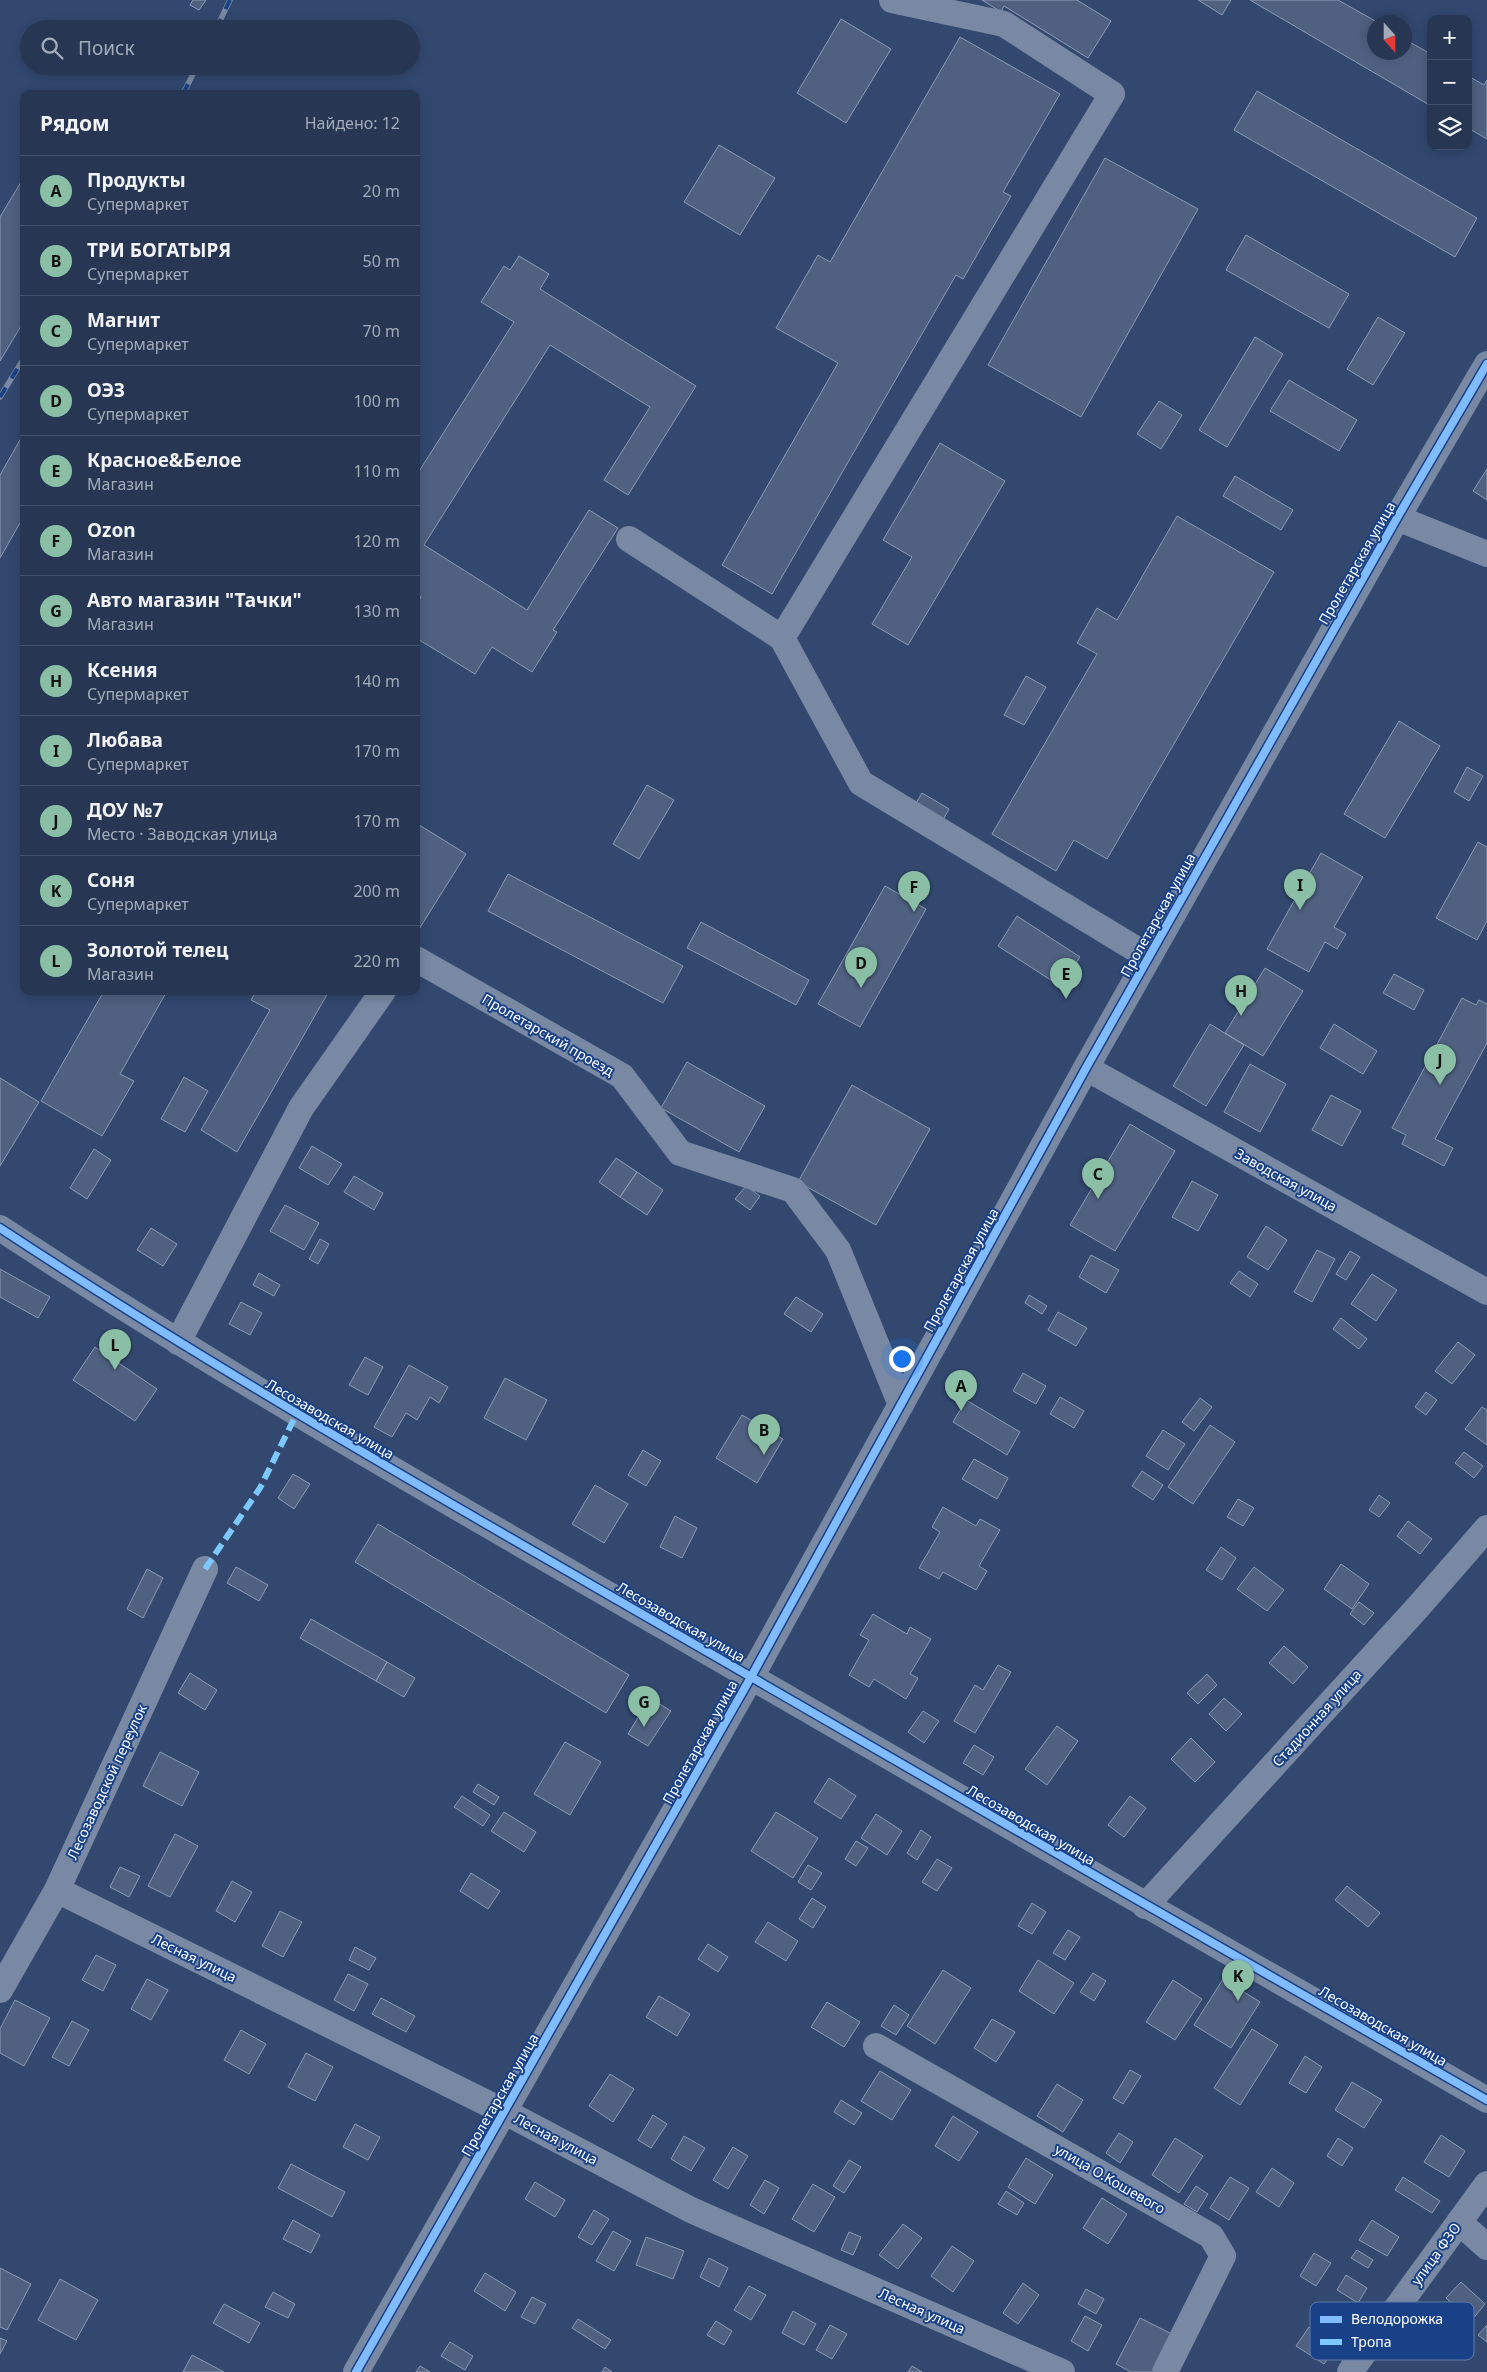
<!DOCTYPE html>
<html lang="ru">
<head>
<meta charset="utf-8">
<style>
  body { margin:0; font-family:"Noto Sans",sans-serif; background:#32415d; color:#f1f3f6 }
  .controls { position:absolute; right:15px; top:15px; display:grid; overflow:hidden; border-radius:10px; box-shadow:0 2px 12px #0003 }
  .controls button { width:45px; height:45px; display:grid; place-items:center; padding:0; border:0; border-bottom:1px solid #42506a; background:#263653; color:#f1f3f6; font:25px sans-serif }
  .compass { position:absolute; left:1367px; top:15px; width:45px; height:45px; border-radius:50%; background:#263653; box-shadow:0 2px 12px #0003; rotate:159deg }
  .you { position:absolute; left:901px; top:1358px; width:18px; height:18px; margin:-12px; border:4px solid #fff; border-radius:50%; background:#1a73e8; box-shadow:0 0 0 8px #1a73e833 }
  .badge { display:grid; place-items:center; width:32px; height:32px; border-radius:50%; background:#8abfa5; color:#111; font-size:16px; font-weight:700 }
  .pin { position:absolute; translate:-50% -41px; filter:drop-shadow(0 1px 2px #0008) }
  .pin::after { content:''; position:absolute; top:26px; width:18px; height:15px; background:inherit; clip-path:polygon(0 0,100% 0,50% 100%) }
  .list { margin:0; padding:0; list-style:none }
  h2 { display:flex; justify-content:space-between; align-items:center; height:65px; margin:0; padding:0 20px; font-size:21px }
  h2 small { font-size:16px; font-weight:400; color:#a4abb8 }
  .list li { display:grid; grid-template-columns:32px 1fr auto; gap:15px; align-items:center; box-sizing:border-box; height:70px; padding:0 20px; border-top:1px solid #42506a }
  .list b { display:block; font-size:19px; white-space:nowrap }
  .list p { margin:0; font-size:16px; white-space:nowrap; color:#a4abb8 }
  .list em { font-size:16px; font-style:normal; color:#a4abb8 }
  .icon { flex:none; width:28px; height:28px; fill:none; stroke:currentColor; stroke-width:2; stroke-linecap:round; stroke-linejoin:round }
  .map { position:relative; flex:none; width:1487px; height:2372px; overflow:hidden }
  .search { position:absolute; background:#263653; box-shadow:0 2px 12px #0003; left:20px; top:20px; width:400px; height:55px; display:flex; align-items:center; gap:12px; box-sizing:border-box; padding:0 18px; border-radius:28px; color:#a4abb8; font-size:19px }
  .panel { position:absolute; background:#263653; box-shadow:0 2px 12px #0003; left:20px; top:90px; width:400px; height:905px; border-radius:10px }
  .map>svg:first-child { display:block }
  .building { fill:#4f6080; stroke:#8d9ab2 }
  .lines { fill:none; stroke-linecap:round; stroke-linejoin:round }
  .minor { stroke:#7989a4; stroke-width:26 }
  .rail-casing { stroke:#7a89a3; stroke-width:5.5 }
  .rail { stroke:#194188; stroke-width:4; stroke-dasharray:11; stroke-linecap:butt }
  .quiet { stroke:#7dc8fe; stroke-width:6; stroke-dasharray:12 6; stroke-linecap:butt }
  .cycleway-casing { stroke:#194188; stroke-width:11 }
  .cycleway { stroke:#80bcff; stroke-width:8 }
  .labels { text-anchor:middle; stroke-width:4; stroke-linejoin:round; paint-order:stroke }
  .street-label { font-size:14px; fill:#fff; stroke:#194188 }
  .key { fill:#194188; stroke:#5e7aac; stroke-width:1 }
  .key-label { font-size:14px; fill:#fff }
</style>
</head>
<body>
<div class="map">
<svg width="1487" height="2372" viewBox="0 0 1487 2372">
  <rect width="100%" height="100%" fill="#32486f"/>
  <path class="building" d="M193 0H206L199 10 190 5Z
    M982 0H1077L1111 21 1088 58 1004 6 1001 12Z
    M1198 0H1231L1222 15Z
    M1250 0H1338L1377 22H1374V52H1404V39L1431 54V106Z
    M841 19 891 49 846 123 797 93Z
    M960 37 1060 94 1003 192 1011 196 963 279 956 275 772 594 722 565 838 363 776 328 818 255 830 262Z
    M1468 76 1484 85 1487 80V139L1468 128Z
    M1257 91 1477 218 1455 257 1234 130Z
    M719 145 775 178 740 235 684 202Z
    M1105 158 1198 209 1081 417 988 365Z
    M24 177V305L20 311 24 313V321L0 361V217Z
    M1246 235 1349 294 1329 328 1226 270Z
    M519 256 549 274 540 289 696 386 628 495 604 480 650 407 550 345 424 545 527 610 589 510 618 528 553 630 557 632 532 672 492 647 475 674 416 638V605L421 597 416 594V476L514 322 481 302 504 266 510 270Z
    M1378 317 1405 333 1373 385 1347 369Z
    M1255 337 1283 354 1227 447 1199 430Z
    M1289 380 1357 420 1339 451 1270 411Z
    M1159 401 1182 415 1161 449 1137 434Z
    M24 433V516L0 558V475Z
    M940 443 1005 481 908 645 872 624 912 557 883 540Z
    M1487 469V500L1473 491Z
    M1235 476 1293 510 1281 530 1223 496Z
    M1177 516 1274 572 1107 859 1074 840 1056 871 992 834 1097 654 1077 643 1097 608 1117 620Z
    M1026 676 1046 687 1024 725 1004 715Z
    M1399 721 1440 746 1385 838 1344 814Z
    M1467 767 1483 776 1469 801 1454 792Z
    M647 785 674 800 639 859 613 844Z
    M922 793 949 809 943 820 916 803Z
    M416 823 466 854 416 934Z
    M1478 842 1487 847V921L1477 940 1436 918Z
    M1321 853 1363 877 1334 927 1346 934 1337 949 1325 942 1309 972 1267 949Z
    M508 874 683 966 663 1003 488 911Z
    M885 886 926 909 860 1027 818 1004Z
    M1017 916 1080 957 1060 986 998 946Z
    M701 922 809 980 796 1005 687 948Z
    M1265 968 1303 991 1263 1056 1225 1033Z
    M1394 974 1424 990 1414 1010 1383 993Z
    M104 991H167L120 1074 134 1081 102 1136 41 1101Z
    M256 991H329L237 1152 201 1130 270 1010 251 1000Z
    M1462 998 1476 1005 1479 1000 1487 1004V1043L1435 1139 1453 1148 1444 1166 1402 1144 1406 1135 1392 1128Z
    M1210 1024 1244 1045 1206 1106 1173 1086Z
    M1334 1024 1377 1051 1363 1074 1320 1048Z
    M687 1062 765 1106 739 1152 661 1108Z
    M1250 1064 1286 1084 1260 1132 1224 1112Z
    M184 1077 208 1091 185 1132 161 1119Z
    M0 1078 39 1102 0 1166Z
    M852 1085 930 1129 876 1225 798 1182Z
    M1331 1095 1361 1111 1342 1146 1312 1130Z
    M1130 1124 1175 1151 1115 1251 1070 1225Z
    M312 1146 342 1164 328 1185 299 1168Z
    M94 1149 111 1160 87 1199 70 1188Z
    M616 1158 637 1172 620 1197 599 1182Z
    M637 1172 663 1190 647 1215 620 1197Z
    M354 1176 383 1193 374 1210 344 1192Z
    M1192 1181 1218 1195 1198 1231 1172 1217Z
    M746 1186 760 1196 750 1210 735 1199Z
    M285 1205 319 1223 304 1250 270 1231Z
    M1266 1226 1287 1240 1268 1270 1247 1257Z
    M151 1228 177 1244 163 1266 137 1250Z
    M320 1239 329 1244 318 1264 309 1259Z
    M1317 1250 1335 1259 1312 1302 1294 1292Z
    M1350 1251 1360 1257 1346 1280 1336 1274Z
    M1091 1255 1119 1270 1106 1293 1079 1277Z
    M0 1269 50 1297 38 1318 0 1297Z
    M1239 1271 1258 1284 1250 1297 1230 1283Z
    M259 1273 280 1285 274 1296 253 1285Z
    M1372 1274 1397 1290 1376 1321 1351 1304Z
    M1029 1295 1047 1306 1042 1314 1025 1303Z
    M796 1297 823 1314 811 1332 784 1314Z
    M241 1302 262 1313 250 1335 229 1324Z
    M1058 1312 1087 1328 1076 1346 1048 1330Z
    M1341 1318 1367 1339 1359 1349 1333 1329Z
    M1458 1342 1475 1355 1452 1384 1435 1371Z
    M95 1347 157 1389 135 1421 73 1380Z
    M365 1357 383 1367 368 1395 349 1385Z
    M409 1365 448 1387 439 1403 430 1397 417 1420 406 1413 392 1437 374 1427Z
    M1023 1373 1046 1386 1036 1404 1013 1391Z
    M505 1378 547 1400 526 1440 484 1418Z
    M1426 1392 1437 1400 1426 1415 1415 1407Z
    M1060 1397 1084 1411 1074 1428 1050 1414Z
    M1200 1398 1212 1407 1194 1431 1182 1422Z
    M966 1400 1020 1432 1007 1455 953 1422Z
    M1482 1407 1487 1410V1445L1465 1429Z
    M742 1415 783 1439 757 1483 716 1458Z
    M1210 1425 1235 1442 1193 1504 1168 1487Z
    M1163 1430 1185 1444 1168 1470 1146 1456Z
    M643 1450 661 1461 646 1486 628 1475Z
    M1464 1452 1483 1466 1474 1478 1455 1463Z
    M974 1459 1008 1478 997 1499 962 1479Z
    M1142 1471 1163 1485 1153 1500 1132 1486Z
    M293 1474 310 1484 294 1509 278 1498Z
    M595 1485 628 1504 604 1543 572 1524Z
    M1379 1495 1390 1503 1379 1517 1369 1510Z
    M1238 1499 1254 1508 1243 1526 1227 1517Z
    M943 1507 976 1526 980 1519 1000 1530 979 1566 987 1571 976 1590 943 1572 939 1579 919 1568 940 1532 932 1527Z
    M675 1516 697 1528 682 1558 660 1547Z
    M1408 1521 1432 1539 1420 1554 1397 1536Z
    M378 1524 629 1675 606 1713 355 1562Z
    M1221 1547 1236 1558 1222 1580 1206 1570Z
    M1341 1564 1369 1584 1352 1609 1324 1589Z
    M236 1567 268 1585 259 1601 227 1583Z
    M1254 1567 1284 1590 1267 1611 1237 1589Z
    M147 1569 163 1578 143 1618 127 1609Z
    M1359 1602 1374 1613 1364 1625 1350 1614Z
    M873 1614 907 1634 910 1627 931 1639 910 1674 918 1678 906 1699 874 1679 869 1687 849 1675 869 1640 860 1635Z
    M311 1619 387 1662 376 1681 300 1638Z
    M1284 1646 1308 1667 1293 1684 1269 1663Z
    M387 1662 415 1678 404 1697 376 1681Z
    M998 1665 1011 1672 975 1733 954 1721 975 1685 983 1690Z
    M190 1673 217 1690 205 1710 178 1693Z
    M1207 1674 1217 1685 1198 1704 1187 1693Z
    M650 1698 671 1711 648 1746 628 1734Z
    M1224 1698 1242 1714 1226 1731 1209 1714Z
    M923 1711 939 1721 924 1743 908 1732Z
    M1057 1726 1078 1741 1047 1785 1025 1769Z
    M1191 1738 1215 1762 1195 1782 1171 1759Z
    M565 1742 601 1762 570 1815 534 1794Z
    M974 1745 994 1757 983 1775 963 1763Z
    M160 1752 199 1772 182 1806 143 1786Z
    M829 1778 856 1796 841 1819 814 1802Z
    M478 1784 499 1797 494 1805 473 1792Z
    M462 1796 490 1815 483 1826 454 1807Z
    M1130 1796 1146 1808 1124 1837 1108 1825Z
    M504 1812 536 1832 524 1852 491 1831Z
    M776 1812 818 1838 793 1878 751 1851Z
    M876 1814 902 1831 887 1855 861 1838Z
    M921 1830 931 1837 917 1860 907 1853Z
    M175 1834 198 1846 170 1897 148 1886Z
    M856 1841 868 1848 856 1866 845 1859Z
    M937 1859 952 1868 937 1891 922 1882Z
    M808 1865 822 1873 811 1890 798 1882Z
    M120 1867 140 1876 129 1897 110 1887Z
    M471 1873 500 1891 488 1909 460 1891Z
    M232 1881 252 1892 235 1922 216 1911Z
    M1347 1886 1380 1913 1368 1927 1335 1900Z
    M812 1898 826 1907 813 1928 799 1919Z
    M1032 1903 1046 1912 1032 1934 1018 1926Z
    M280 1911 302 1922 283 1957 262 1946Z
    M768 1922 798 1941 786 1961 755 1942Z
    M1068 1930 1080 1937 1065 1960 1053 1953Z
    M708 1944 728 1957 718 1972 698 1959Z
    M355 1947 376 1958 369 1970 349 1960Z
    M96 1955 116 1965 103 1991 82 1980Z
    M1038 1960 1074 1983 1054 2014 1019 1991Z
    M943 1970 971 1988 935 2044 907 2026Z
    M1093 1973 1106 1981 1094 2001 1080 1992Z
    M348 1974 368 1984 354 2011 334 2000Z
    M147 1979 168 1990 151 2020 131 2009Z
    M1223 1979 1260 2002 1231 2048 1194 2025Z
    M1173 1980 1202 1999 1175 2040 1146 2022Z
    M659 1996 690 2014 677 2036 646 2017Z
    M381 1998 415 2016 406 2032 372 2014Z
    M15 2000 50 2018 24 2066 0 2053V2029Z
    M827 2002 860 2022 844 2047 811 2027Z
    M894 2005 909 2015 896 2035 881 2026Z
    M992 2019 1015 2032 996 2062 974 2048Z
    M72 2021 89 2030 69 2066 52 2057Z
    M1252 2029 1278 2045 1240 2105 1214 2088Z
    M241 2030 266 2044 249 2074 224 2060Z
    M306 2053 333 2067 315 2101 288 2087Z
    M1305 2056 1322 2067 1306 2093 1289 2083Z
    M1130 2070 1141 2076 1123 2104 1113 2098Z
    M880 2071 911 2090 892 2120 861 2101Z
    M610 2074 634 2089 613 2122 589 2106Z
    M1352 2082 1382 2100 1364 2128 1335 2110Z
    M1057 2084 1083 2100 1063 2132 1037 2116Z
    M841 2100 862 2113 854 2125 834 2112Z
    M653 2115 667 2124 651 2148 638 2140Z
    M953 2116 978 2132 959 2161 935 2146Z
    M355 2124 380 2137 368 2160 343 2147Z
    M1119 2133 1133 2142 1120 2163 1106 2153Z
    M1441 2135 1465 2151 1449 2177 1424 2162Z
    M684 2136 705 2148 691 2171 671 2159Z
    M1175 2138 1203 2156 1179 2193 1152 2175Z
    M1338 2138 1353 2148 1342 2166 1327 2156Z
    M733 2147 748 2156 728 2189 713 2180Z
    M1026 2158 1053 2175 1035 2204 1008 2187Z
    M849 2160 861 2167 844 2193 833 2186Z
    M291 2164 345 2192 332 2217 278 2188Z
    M1272 2168 1294 2183 1279 2207 1256 2192Z
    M1230 2177 1249 2188 1229 2220 1210 2208Z
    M1403 2177 1440 2201 1432 2213 1395 2190Z
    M765 2180 779 2188 764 2214 750 2205Z
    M535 2182 565 2200 555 2217 525 2199Z
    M813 2184 835 2197 814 2232 792 2219Z
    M1196 2186 1208 2194 1197 2212 1184 2204Z
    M1006 2191 1024 2203 1017 2215 998 2204Z
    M1102 2198 1127 2214 1108 2244 1083 2228Z
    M594 2210 609 2219 592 2245 578 2237Z
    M293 2220 320 2235 311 2253 283 2239Z
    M1372 2220 1399 2237 1387 2256 1359 2240Z
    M903 2224 922 2238 898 2269 879 2255Z
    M613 2231 631 2241 614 2271 596 2261Z
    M849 2232 861 2237 853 2255 841 2250Z
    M646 2237 684 2251 673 2279 636 2265Z
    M952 2246 974 2261 953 2292 931 2276Z
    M1357 2250 1373 2260 1368 2268 1351 2258Z
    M1314 2253 1331 2263 1316 2286 1300 2276Z
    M709 2258 728 2268 719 2287 700 2277Z
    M0 2268 31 2284 7 2330 0 2327Z
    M485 2273 516 2292 505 2311 474 2291Z
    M1346 2275 1367 2288 1358 2303 1337 2290Z
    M60 2279 98 2300 76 2340 38 2320Z
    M1461 2282 1485 2304 1471 2321 1446 2298Z
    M1023 2283 1039 2295 1018 2324 1003 2313Z
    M749 2286 766 2295 751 2320 734 2310Z
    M1086 2289 1104 2299 1096 2314 1078 2304Z
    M273 2292 295 2304 288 2318 265 2307Z
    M532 2297 546 2304 535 2324 521 2317Z
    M224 2304 260 2323 249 2343 213 2323Z
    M793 2311 816 2324 804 2345 782 2333Z
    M1085 2316 1102 2325 1088 2351 1071 2341Z
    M1140 2318 1174 2335 1155 2372H1131L1116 2364Z
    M578 2319 611 2340 605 2349 572 2328Z
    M716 2321 732 2331 724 2345 707 2335Z
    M830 2325 847 2334 832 2359 816 2350Z
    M1487 2325V2342L1478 2335Z
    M1309 2327 1337 2345 1324 2364 1296 2346Z
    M0 2338 7 2341 0 2354Z
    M450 2342 473 2356 465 2370 441 2356Z
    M192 2355 224 2372H183Z
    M420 2366 430 2372H416Z
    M912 2366 922 2372H908Z
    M605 2367 612 2372H602Z"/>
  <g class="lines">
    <path class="minor" d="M892 0 1004 24 1112 94 782 638 861 783 1149 957
      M1397 518 1487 554
      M629 539 782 638
      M416 959 622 1076 680 1153 793 1190 838 1250 901 1405
      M1086 1068 1487 1292
      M0 1228C217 1371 443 1499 668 1629 941 1787 1213 1944 1487 2100
      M178 1342 301 1108 383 991
      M57 1890 505 2112 691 2210 1062 2372
      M1145 1906 1419 1606 1487 1528
      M0 1990 57 1890 205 1569
      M876 2046 1211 2236 1223 2256 1165 2372
      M1459 2222 1487 2247
      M356 2372 751 1677 1086 1068 1397 518 1487 364
      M1350 2372 1487 2184"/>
    <defs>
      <path id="rail" d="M216 29 230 0
        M183 94 197 66
        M0 397 24 358"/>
    </defs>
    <use href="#rail" class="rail-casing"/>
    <use href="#rail" class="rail"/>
    <path class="quiet" d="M205 1569 260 1488 296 1415"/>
    <defs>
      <path id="cycleway" d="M0 1228C217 1371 443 1499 668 1629 941 1787 1213 1944 1487 2100
        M356 2372 751 1677 1086 1068 1397 518 1487 364"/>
    </defs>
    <use href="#cycleway" class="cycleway-casing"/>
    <use href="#cycleway" class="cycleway"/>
  </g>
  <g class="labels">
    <g class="street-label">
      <text transform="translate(1357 563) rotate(-60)" y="5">Пролетарская улица</text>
      <text transform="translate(1158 915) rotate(-61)" y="5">Пролетарская улица</text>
      <text transform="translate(548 1035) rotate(30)" y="5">Пролетарский проезд</text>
      <text transform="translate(1286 1180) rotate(29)" y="5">Заводская улица</text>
      <text transform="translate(961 1270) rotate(-61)" y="5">Пролетарская улица</text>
      <text transform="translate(330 1419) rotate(30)" y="5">Лесозаводская улица</text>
      <text transform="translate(681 1622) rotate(30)" y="5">Лесозаводская улица</text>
      <text transform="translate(1317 1718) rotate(-48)" y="5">Стадионная улица</text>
      <text transform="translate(700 1742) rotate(-61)" y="5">Пролетарская улица</text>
      <text transform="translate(107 1782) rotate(-65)" y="5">Лесозаводской переулок</text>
      <text transform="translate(1031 1825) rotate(30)" y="5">Лесозаводская улица</text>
      <text transform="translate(194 1958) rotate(26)" y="5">Лесная улица</text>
      <text transform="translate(1383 2026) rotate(30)" y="5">Лесозаводская улица</text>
      <text transform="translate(500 2095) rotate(-60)" y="5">Пролетарская улица</text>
      <text transform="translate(556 2139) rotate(28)" y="5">Лесная улица</text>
      <text transform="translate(1110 2179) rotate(30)" y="5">улица О.Кошевого</text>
      <text transform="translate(1436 2254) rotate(-54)" y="5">улица ФЗО</text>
      <text transform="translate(922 2311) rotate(24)" y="5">Лесная улица</text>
    </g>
  </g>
  <rect x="1310" y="2302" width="164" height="58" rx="8" class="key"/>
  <rect x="1320" y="2316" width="22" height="7" fill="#80bcff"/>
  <rect x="1320" y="2339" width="22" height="6" fill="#7dc8fe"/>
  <g class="key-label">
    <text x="1351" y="2324">Велодорожка</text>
    <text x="1351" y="2347">Тропа</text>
  </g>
</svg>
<div class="controls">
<button>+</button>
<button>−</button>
<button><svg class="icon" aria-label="layers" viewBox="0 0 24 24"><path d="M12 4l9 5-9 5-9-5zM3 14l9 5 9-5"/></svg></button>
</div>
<svg class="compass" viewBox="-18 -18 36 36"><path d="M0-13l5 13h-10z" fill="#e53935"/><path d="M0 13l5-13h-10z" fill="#a4abb8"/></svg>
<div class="you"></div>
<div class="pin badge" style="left:961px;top:1411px">A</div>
<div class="pin badge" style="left:764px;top:1455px">B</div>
<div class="pin badge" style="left:1098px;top:1199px">C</div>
<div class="pin badge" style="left:861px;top:988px">D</div>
<div class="pin badge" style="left:1066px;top:999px">E</div>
<div class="pin badge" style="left:914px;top:912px">F</div>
<div class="pin badge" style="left:644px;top:1727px">G</div>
<div class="pin badge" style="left:1241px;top:1016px">H</div>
<div class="pin badge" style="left:1300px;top:910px">I</div>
<div class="pin badge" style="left:1440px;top:1085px">J</div>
<div class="pin badge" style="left:1238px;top:2001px">K</div>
<div class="pin badge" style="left:115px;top:1370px">L</div>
<div class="search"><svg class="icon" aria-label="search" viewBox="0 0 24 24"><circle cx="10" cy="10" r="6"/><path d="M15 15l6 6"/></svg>Поиск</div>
<section class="panel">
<h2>Рядом<small>Найдено: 12</small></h2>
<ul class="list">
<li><span class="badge">A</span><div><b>Продукты</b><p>Супермаркет</p></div><em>20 m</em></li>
<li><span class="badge">B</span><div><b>ТРИ БОГАТЫРЯ</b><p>Супермаркет</p></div><em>50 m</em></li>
<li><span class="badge">C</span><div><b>Магнит</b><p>Супермаркет</p></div><em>70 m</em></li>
<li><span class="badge">D</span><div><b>ОЭЗ</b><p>Супермаркет</p></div><em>100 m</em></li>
<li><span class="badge">E</span><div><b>Красное&amp;Белое</b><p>Магазин</p></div><em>110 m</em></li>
<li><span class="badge">F</span><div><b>Ozon</b><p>Магазин</p></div><em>120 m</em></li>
<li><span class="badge">G</span><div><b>Авто магазин &quot;Тачки&quot;</b><p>Магазин</p></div><em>130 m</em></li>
<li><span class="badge">H</span><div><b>Ксения</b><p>Супермаркет</p></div><em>140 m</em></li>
<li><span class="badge">I</span><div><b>Любава</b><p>Супермаркет</p></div><em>170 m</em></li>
<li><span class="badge">J</span><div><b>ДОУ №7</b><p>Место · Заводская улица</p></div><em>170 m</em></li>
<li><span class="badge">K</span><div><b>Соня</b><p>Супермаркет</p></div><em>200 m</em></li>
<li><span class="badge">L</span><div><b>Золотой телец</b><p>Магазин</p></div><em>220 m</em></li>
</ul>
</section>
</div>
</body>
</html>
